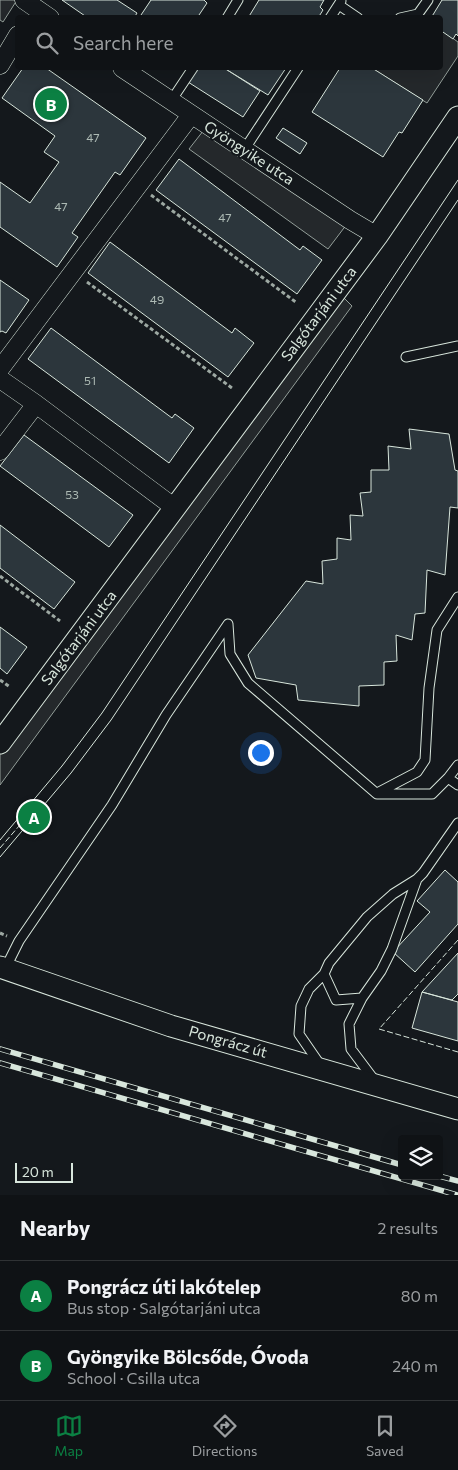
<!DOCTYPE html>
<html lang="en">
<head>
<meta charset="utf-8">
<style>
  body { margin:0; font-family:Commissioner,sans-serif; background:#1d2022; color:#f1f3f6 }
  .controls { position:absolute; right:15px; bottom:15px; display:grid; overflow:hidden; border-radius:5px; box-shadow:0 5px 20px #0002 }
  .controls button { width:45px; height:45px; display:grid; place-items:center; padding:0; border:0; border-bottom:1px solid #2f3234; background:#0f1215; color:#f1f3f6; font:25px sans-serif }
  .scale { position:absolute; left:15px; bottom:12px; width:58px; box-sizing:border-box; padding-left:5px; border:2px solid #d8e6dc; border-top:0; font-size:14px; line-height:18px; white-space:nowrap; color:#d8e6dc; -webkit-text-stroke:4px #14181c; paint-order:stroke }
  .you { position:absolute; left:260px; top:752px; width:18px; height:18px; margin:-12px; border:4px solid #fff; border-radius:50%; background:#1a73e8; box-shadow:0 0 0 8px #1a73e833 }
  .badge { display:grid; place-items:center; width:32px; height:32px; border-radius:50%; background:#0b8043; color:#fff; font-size:16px; font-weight:700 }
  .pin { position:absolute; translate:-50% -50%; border:2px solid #fff; box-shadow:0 1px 5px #0006 }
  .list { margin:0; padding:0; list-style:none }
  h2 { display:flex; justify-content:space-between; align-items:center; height:65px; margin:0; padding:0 20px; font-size:21px }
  h2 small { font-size:16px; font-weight:400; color:#9b9ea0 }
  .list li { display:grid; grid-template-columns:32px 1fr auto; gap:15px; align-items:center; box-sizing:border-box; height:70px; padding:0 20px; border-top:1px solid #2f3234 }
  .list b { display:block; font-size:19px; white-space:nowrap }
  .list p { margin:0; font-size:16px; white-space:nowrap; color:#9b9ea0 }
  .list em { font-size:16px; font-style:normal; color:#9b9ea0 }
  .icon { flex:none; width:28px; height:28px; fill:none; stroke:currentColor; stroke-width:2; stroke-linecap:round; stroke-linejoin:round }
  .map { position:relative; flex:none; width:458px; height:1195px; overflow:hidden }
  .search { position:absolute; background:#0f1215; box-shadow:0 5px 20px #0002; left:15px; right:15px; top:15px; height:55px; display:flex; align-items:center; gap:12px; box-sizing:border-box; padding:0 18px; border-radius:5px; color:#9b9ea0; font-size:19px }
  .sheet { height:205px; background:#0f1215 }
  nav { display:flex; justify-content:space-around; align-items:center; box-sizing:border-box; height:70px; border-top:1px solid #2f3234; background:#0f1215; font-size:14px; color:#9b9ea0 }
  nav a { display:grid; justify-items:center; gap:2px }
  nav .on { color:#0b8043 }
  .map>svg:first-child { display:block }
  .parking { fill:#24282b; stroke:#939e99 }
  .building { fill:#2c363c; stroke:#d8e6dc }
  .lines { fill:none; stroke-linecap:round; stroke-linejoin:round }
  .service-casing { stroke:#d8e6dc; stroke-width:11 }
  .minor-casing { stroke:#d8e6dc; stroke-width:19 }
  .tertiary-casing { stroke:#d8e6dc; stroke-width:23 }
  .path { stroke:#9da8a2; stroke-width:3; stroke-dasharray:4 2.5; stroke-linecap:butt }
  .service { stroke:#14181c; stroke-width:9 }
  .minor { stroke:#14181c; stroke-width:18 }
  .tertiary { stroke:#14181c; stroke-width:21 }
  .tram { stroke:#d8e6dc; stroke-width:1 }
  .rail-casing { stroke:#d8e6dc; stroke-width:5.5 }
  .rail { stroke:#14181c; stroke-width:4; stroke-dasharray:11; stroke-linecap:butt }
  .fence { stroke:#d8e6dc; stroke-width:1; stroke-dasharray:6 2.5; stroke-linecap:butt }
  .labels { text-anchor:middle; stroke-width:4; stroke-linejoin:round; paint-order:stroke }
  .number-label { font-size:12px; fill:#adbab4 }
  .street-label { font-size:15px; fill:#d8e6dc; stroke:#14181c }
</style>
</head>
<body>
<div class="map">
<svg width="458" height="1195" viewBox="0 0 458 1195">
  <rect width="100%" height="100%" fill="#14181c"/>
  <path class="parking" d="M0 0H17L3 22 0 20Z
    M441 30 458 42V56L427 103 372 68H440Z
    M207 126 350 220 328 249 189 149Z
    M336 290 352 306 0 785V743Z"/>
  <path class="building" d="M62 0H117L137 13 134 18H88Z
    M151 0H204L207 3 197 18H144L141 15Z
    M259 0H324L320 7 323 10 318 18H248Z
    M442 0H458V36L456 34 453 39 440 30V18H431Z
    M23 68H46L146 138 120 175 115 172 72 233 78 237 57 267 0 227V182L30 203 59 162 44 152 55 136 2 98Z
    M198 68H224L260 91 243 117 188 82Z
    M224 68H286L268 95Z
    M340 68H372L423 100 402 133 399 132 383 157 312 112Z
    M283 128 307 143 300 154 276 138Z
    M179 159 300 250 303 246 322 260 297 294 156 190Z
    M110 242 232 333 235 328 254 343 228 377 88 273Z
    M0 280 29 300 6 333 2 331 0 332Z
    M51 328 172 418 175 414 194 428 169 463 28 359Z
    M409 429 449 434 455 470 458 471V508L450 507 445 575 427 570 425 613 415 614 412 640 396 635 397 661 384 662V685L359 686V706L298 700 296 685 256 678 248 655 306 581 323 584 322 561 337 559V538L351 540 350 515 363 516 360 493 371 492V470H389L388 446 411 449Z
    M24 435 133 515 109 547 0 466Z
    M0 525 75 582 54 609 0 568Z
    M0 627 27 647 7 674 0 668Z
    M445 870 458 882V924L415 972 393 952 430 912 417 901Z
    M458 953V994L452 1000 422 992Z
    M422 992 458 1002V1041L412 1028Z"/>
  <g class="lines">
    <defs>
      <path id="service" d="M339 5 358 18
        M227 18 238 0
        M330 18 341 1
        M400 18 418 14 428 0
        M171 101 193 68
        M244 150 298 68
        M406 357 458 346
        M228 624 230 654 248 683 377 794H432L448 778 458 765
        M448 778 458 785
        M379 792 417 772 425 760 429 688 437 630 458 597
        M5 969 19 941 112 805 166 715 228 624
        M324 974 336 1000 362 998
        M321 1066 299 1034 301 1006 309 989 324 974 329 963 367 917 393 894 417 879 423 873 458 823
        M375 1081 351 1049 349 1024 362 998 381 971 392 949 417 879"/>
      <path id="minor" d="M24 0 50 18
        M0 65 18 35
        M122 68 350 220 377 236
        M0 369 191 115
        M0 379 36 404 175 508
        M0 451 36 404"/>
      <path id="tertiary" d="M0 743 377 236 458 117
        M0 967 171 1026 458 1109"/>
    </defs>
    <use href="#service" class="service-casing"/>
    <use href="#minor" class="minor-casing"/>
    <use href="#tertiary" class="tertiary-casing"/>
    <path class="path" d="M151 195 297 303
      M87 282 232 388
      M0 576 60 621
      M0 680 10 687
      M0 933 7 936"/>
    <use href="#service" class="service"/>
    <use href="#minor" class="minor"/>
    <use href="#tertiary" class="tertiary"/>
    <path class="tram" d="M0 840 62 766 102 713 458 180
      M0 857 71 773 111 720 458 200"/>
    <defs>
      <path id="rail" d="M0 1049 402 1165
        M0 1063 457 1195
        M439 1176 458 1181"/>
    </defs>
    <use href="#rail" class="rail-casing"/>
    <use href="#rail" class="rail"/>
    <path class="fence" d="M0 848 32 811
      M458 940 379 1029 458 1052"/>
  </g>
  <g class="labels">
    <g class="number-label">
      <text x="93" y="142">47</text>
      <text x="61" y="211">47</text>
      <text x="225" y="222">47</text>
      <text x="157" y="304">49</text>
      <text x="90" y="385">51</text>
      <text x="72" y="499">53</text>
    </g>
    <g class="street-label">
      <text transform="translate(249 153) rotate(33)" y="5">Gyöngyike utca</text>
      <text transform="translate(319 314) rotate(-53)" y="5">Salgótarjáni utca</text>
      <text transform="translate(79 638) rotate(-53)" y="5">Salgótarjáni utca</text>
      <text transform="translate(228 1042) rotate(16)" y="5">Pongrácz út</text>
    </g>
  </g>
</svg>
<div class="controls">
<button><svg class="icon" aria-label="layers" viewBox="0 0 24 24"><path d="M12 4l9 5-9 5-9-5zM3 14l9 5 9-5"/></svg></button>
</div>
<div class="scale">20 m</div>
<div class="you"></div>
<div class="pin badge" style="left:34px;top:817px">A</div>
<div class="pin badge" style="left:51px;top:104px">B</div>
<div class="search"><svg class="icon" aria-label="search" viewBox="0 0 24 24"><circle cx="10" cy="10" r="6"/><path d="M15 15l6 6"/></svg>Search here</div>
</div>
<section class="sheet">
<h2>Nearby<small>2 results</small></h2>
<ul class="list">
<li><span class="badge">A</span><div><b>Pongrácz úti lakótelep</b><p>Bus stop · Salgótarjáni utca</p></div><em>80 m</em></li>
<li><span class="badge">B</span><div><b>Gyöngyike Bölcsőde, Óvoda</b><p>School · Csilla utca</p></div><em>240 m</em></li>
</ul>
</section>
<nav>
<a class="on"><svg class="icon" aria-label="map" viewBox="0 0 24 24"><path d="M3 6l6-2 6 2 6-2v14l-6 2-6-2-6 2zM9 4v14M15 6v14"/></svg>Map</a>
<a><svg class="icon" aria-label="directions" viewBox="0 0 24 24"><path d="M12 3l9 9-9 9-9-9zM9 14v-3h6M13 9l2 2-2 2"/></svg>Directions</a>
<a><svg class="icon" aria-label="saved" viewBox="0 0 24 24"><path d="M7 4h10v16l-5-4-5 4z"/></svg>Saved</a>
</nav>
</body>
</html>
